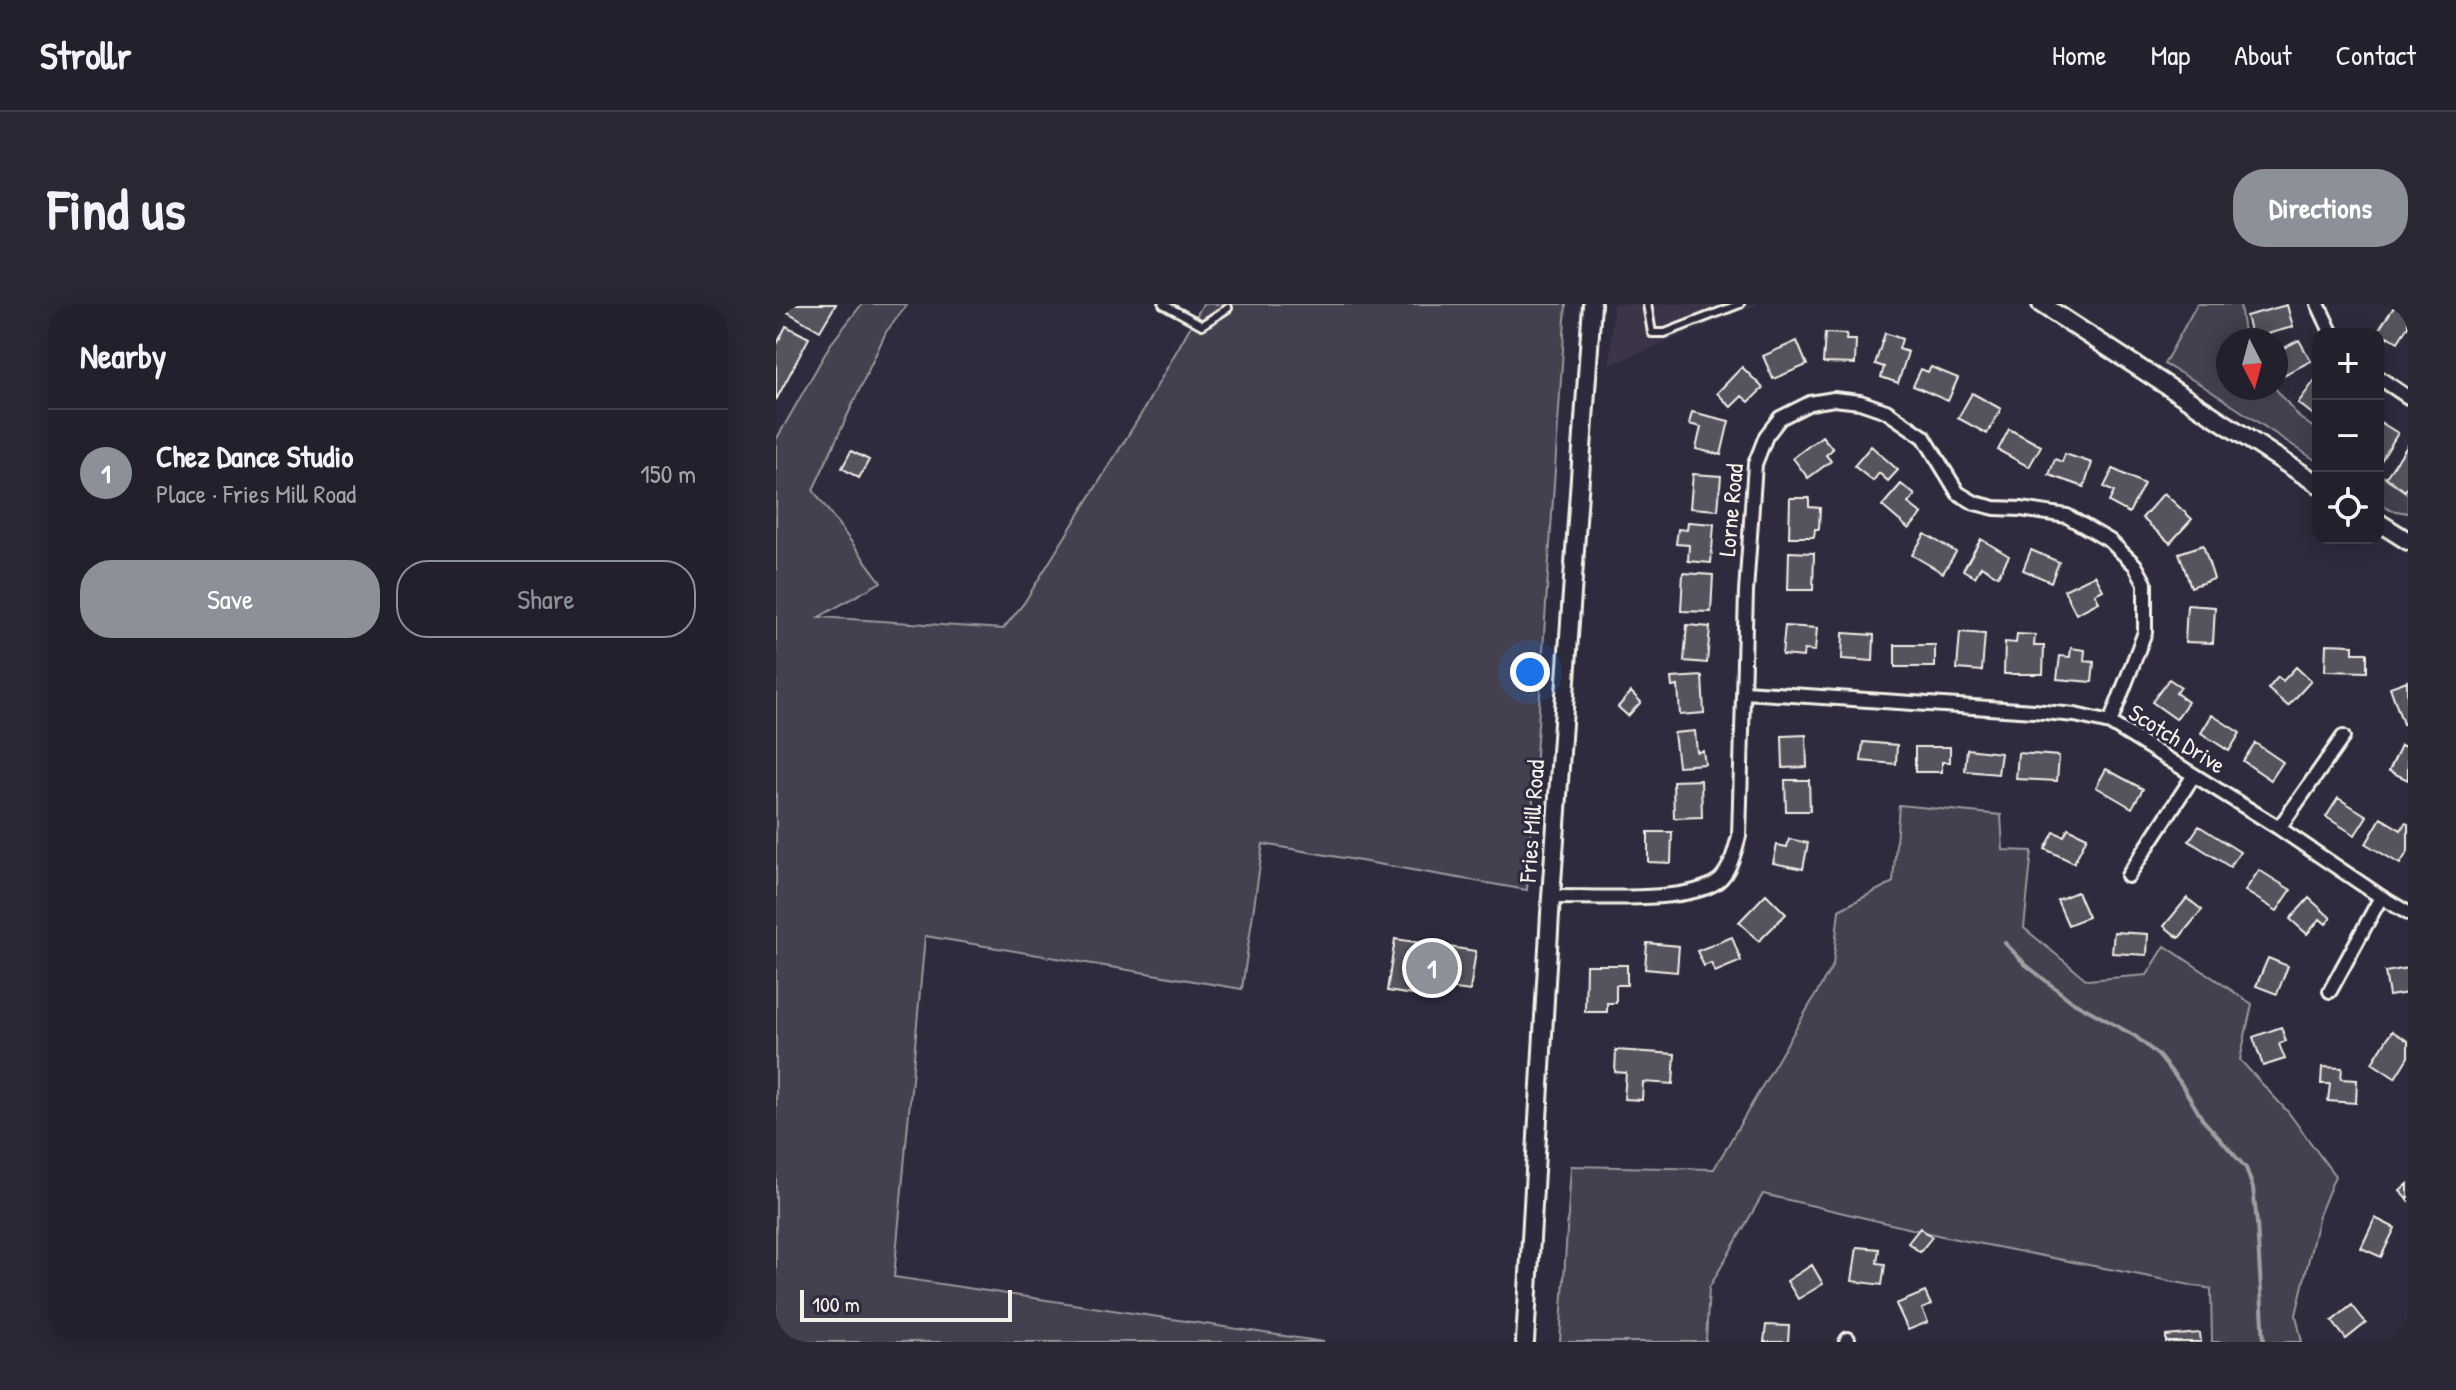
<!DOCTYPE html>
<html lang="en">
<head>
<meta charset="utf-8">
<style>
  body { margin:0; font-family:"Patrick Hand",sans-serif; background:#2b2836; color:#f1f3f6 }
  .controls { position:absolute; right:24px; top:24px; display:grid; overflow:hidden; border-radius:16px; box-shadow:0 4px 20px #0003 }
  .controls button { width:72px; height:72px; display:grid; place-items:center; padding:0; border:0; border-bottom:2px solid #403e4a; background:#23202e; color:#f1f3f6; font:40px sans-serif }
  .compass { position:absolute; left:1440px; top:24px; width:72px; height:72px; border-radius:50%; background:#23202e; box-shadow:0 4px 20px #0003; rotate:174deg }
  .scale { position:absolute; left:24px; bottom:20px; width:212px; box-sizing:border-box; padding-left:8px; border:4px solid #f4f1e8; border-top:0; font-size:22px; line-height:28px; white-space:nowrap; color:#f4f1e8; -webkit-text-stroke:6px #2f2a3d; paint-order:stroke }
  .you { position:absolute; left:754px; top:368px; width:28px; height:28px; margin:-20px; border:6px solid #fff; border-radius:50%; background:#1a73e8; box-shadow:0 0 0 12px #1a73e833 }
  .badge { display:grid; place-items:center; width:52px; height:52px; border-radius:50%; background:#8c9099; color:#fff; font-size:26px; font-weight:700 }
  .pin { position:absolute; translate:-50% -50%; border:4px solid #fff; box-shadow:0 2px 8px #0006 }
  .list { margin:0; padding:0; list-style:none }
  h2 { display:flex; justify-content:space-between; align-items:center; height:104px; margin:0; padding:0 32px; font-size:34px }
  h2 small { font-size:26px; font-weight:400; color:#a3a3aa }
  .list li { display:grid; grid-template-columns:52px 1fr auto; gap:24px; align-items:center; box-sizing:border-box; height:128px; padding:0 32px; border-top:2px solid #403e4a }
  .list b { display:block; font-size:30px; white-space:nowrap }
  .list p { margin:0; font-size:26px; white-space:nowrap; color:#a3a3aa }
  .list em { font-size:26px; font-style:normal; color:#a3a3aa }
  .actions { display:flex; gap:16px; padding:24px 32px }
  .actions a { flex:1; padding:18px 0; border:2px solid #8c9099; border-radius:32px; text-align:center; font-size:28px; color:#8c9099 }
  .actions .main { background:#8c9099; color:#fff }
  .icon { flex:none; width:44px; height:44px; fill:none; stroke:currentColor; stroke-width:2; stroke-linecap:round; stroke-linejoin:round }
  .map { position:relative; flex:none; width:1632px; height:1038px; overflow:hidden; border-radius:32px }
  header { display:flex; align-items:center; gap:48px; box-sizing:border-box; height:112px; padding:0 40px; background:#23202e; border-bottom:2px solid #403e4a }
  header strong { font-size:38px }
  nav { display:flex; gap:44px; margin-inline-start:auto; font-size:28px }
  .intro { display:flex; align-items:center; justify-content:space-between; box-sizing:border-box; height:192px; padding:0 48px }
  h1 { margin:0; font-size:56px }
  .button { padding:20px 36px; border-radius:32px; background:#8c9099; color:#fff; font-size:28px; font-weight:700 }
  main { display:flex; gap:48px; padding:0 48px }
  aside { flex:1; background:#23202e; border-radius:32px; box-shadow:0 4px 20px #0003 }
  .map>svg:first-child { display:block }
  .built { fill:#3b3647 }
  .green { fill:#454050; stroke:#9c989c; stroke-width:2 }
  .lines { fill:none; stroke-linecap:round; stroke-linejoin:round }
  .stream { stroke:#a19ea0; stroke-width:4 }
  .building { fill:#56525f; stroke:#f4f1e8; stroke-width:2 }
  .service-casing { stroke:#f4f1e8; stroke-width:12 }
  .minor-casing { stroke:#f4f1e8; stroke-width:18 }
  .secondary-casing { stroke:#f4f1e8; stroke-width:22 }
  .service { stroke:#2f2a3d; stroke-width:6 }
  .minor { stroke:#2f2a3d; stroke-width:12 }
  .secondary { stroke:#2f2a3d; stroke-width:16 }
  .labels { text-anchor:middle; stroke-width:6; stroke-linejoin:round; paint-order:stroke }
  .street-label { font-size:24px; fill:#f4f1e8; stroke:#2f2a3d }
</style>
</head>
<body>
<header>
<strong>Strollr</strong>
<nav><a>Home</a><a>Map</a><a>About</a><a>Contact</a></nav>
</header>
<div class="intro"><h1>Find us</h1><a class="button">Directions</a></div>
<main>
<aside>
<h2>Nearby<small></small></h2>
<ul class="list">
<li><span class="badge">1</span><div><b>Chez Dance Studio</b><p>Place · Fries Mill Road</p></div><em>150 m</em></li>
</ul>
<div class="actions"><a class="main">Save</a><a>Share</a></div>
</aside>
<div class="map">
<svg width="1632" height="1038" viewBox="0 0 1632 1038">
  <rect width="100%" height="100%" fill="#2f2a3d"/>
  <filter id="ink" filterUnits="userSpaceOnUse"><feTurbulence type="fractalNoise" baseFrequency=".0125" numOctaves="2"/><feDisplacementMap in="SourceGraphic" scale="16" xChannelSelector="R" yChannelSelector="G"/><feConvolveMatrix kernelMatrix="1 2 1 2 8 2 1 2 1" color-interpolation-filters="sRGB"/></filter>
  <g filter="url(#ink)">
    <path class="built" d="M837 0H983L834 61Z"/>
    <path class="green" d="M86 0H132L110 28 37 186 105 278 43 313 227 325 248 299 364 112 427 0H790L751 586 487 540 466 685 149 632 118 973 548 1038H0V136L54 41Z
      M1421 0H1464L1469 36H1452V84H1499L1524 114 1542 127V158L1424 80 1388 60Z
      M1602 169 1632 190V209L1614 206 1602 198Z
      M1123 501 1225 511 1227 546 1256 547 1248 624 1311 676 1371 671 1389 642 1476 700 1464 756 1512 808 1559 872 1543 911 1520 1011 1526 1038H1436L1435 985 1170 933 987 890 933 984 930 1038H784L795 862 938 865 1057 661 1063 606 1117 578Z"/>
    <g class="lines">
      <path class="stream" d="M1229 639 1250 661 1294 696 1359 732 1382 751 1404 778 1427 816 1470 864 1477 884 1481 919 1488 1038"/>
    </g>
    <path class="building" d="M7 0H60L44 27 5 4Z
      M1620 0 1632 8V22L1622 38 1612 32 1607 39 1600 30Z
      M1511 1 1517 23 1476 34 1470 12Z
      M10 22 33 34 0 96V42Z
      M1049 29 1071 30 1070 36H1080L1079 60 1047 59Z
      M1109 29 1126 35 1123 45 1132 48 1122 79 1105 73 1108 63 1099 60Z
      M1523 36 1535 57 1500 75V48Z
      M1021 37 1031 61 997 75 987 52Z
      M966 63 987 84 973 98 966 92 955 103 941 89Z
      M1155 63 1182 74 1172 97 1137 82 1145 65 1152 68Z
      M1542 72V108L1539 112 1522 99Z
      M1196 89 1225 105 1211 130 1182 114Z
      M916 108 953 117 945 151 920 145 925 123 913 120Z
      M1604 118 1622 129 1603 160 1602 121Z
      M1233 125 1265 142 1253 163 1222 146Z
      M1046 132 1057 145 1050 151 1055 157 1032 174 1017 154Z
      M1632 141V182L1629 187 1610 173Z
      M1095 142 1122 166 1112 177 1103 169 1097 177 1078 162Z
      M75 147 93 156 83 174 66 164Z
      M1289 150 1316 159 1308 183 1273 171 1279 155 1286 158Z
      M1337 165 1368 180 1353 209 1333 198 1338 188 1328 183Z
      M917 170 945 172 942 206 914 204Z
      M1125 180 1139 191 1132 199 1146 210 1133 225 1106 202Z
      M1388 189 1416 215 1394 239 1366 214Z
      M1014 194H1033V203L1044 204 1043 225H1039L1038 233H1013Z
      M912 218 938 220 935 259 912 257 913 241 900 240 902 225 911 226Z
      M1149 230 1180 248 1167 269 1136 251Z
      M1205 235 1233 252 1222 272 1205 262 1199 273 1187 266Z
      M1427 241 1438 275 1415 283 1403 249Z
      M1255 246 1283 258 1275 278 1247 266Z
      M1013 248 1038 249 1037 286H1012Z
      M907 269 937 271 935 308 905 307Z
      M1319 271 1327 286 1319 290 1323 298 1300 310 1288 286Z
      M1411 301 1439 303 1437 339 1409 338Z
      M911 321 934 323 931 359 908 357Z
      M1009 322 1041 324 1039 347 1028 346 1027 353 1006 351Z
      M1184 328 1209 330 1206 367 1181 365Z
      M1067 329 1098 331 1097 357 1066 355Z
      M1241 330 1259 331 1258 342H1268L1267 370H1228L1229 338 1240 339Z
      M1550 340 1577 341V349H1591V368L1549 367Z
      M1119 341H1159V363H1119Z
      M1295 344 1309 346 1308 357 1318 358 1316 378 1281 375 1284 352 1294 353Z
      M1520 363 1535 377 1512 402 1492 385 1502 373 1507 377Z
      M926 372 928 409 904 411 902 382 896 383 895 374Z
      M1393 375 1405 383 1400 389 1412 398 1400 415 1376 398Z
      M1631 377 1632 419 1627 420 1614 383Z
      M855 388 865 398 852 412 842 403Z
      M1436 411 1464 429 1453 447 1425 429Z
      M919 427 921 448 927 447 929 460 902 462 898 429Z
      M1030 431 1031 463 1007 464 1006 432Z
      M1087 438 1121 441 1120 460 1085 457Z
      M1479 439 1507 458 1495 476 1467 457Z
      M1625 441 1632 444V476L1613 467Z
      M1139 443H1174V458H1166V468H1139Z
      M1191 445 1225 449 1222 470 1189 467Z
      M1242 449 1283 452 1281 477 1240 475Z
      M1330 465 1367 485 1356 504 1320 483Z
      M925 476 926 513 898 514 897 477Z
      M1009 476H1033L1034 507H1010Z
      M1562 494 1591 512 1579 531 1550 513Z
      M1605 514 1625 526 1629 519 1632 520V547L1624 560 1590 540Z
      M1423 522 1464 548 1454 563 1413 537Z
      M1292 524 1311 533 1298 559 1269 545 1278 528 1288 532Z
      M872 528H896L895 559 872 558Z
      M1013 535 1032 539 1027 565 997 559 1001 541 1011 543Z
      M1483 566 1515 586 1501 607 1469 587Z
      M1301 588 1312 613 1292 621 1281 596Z
      M990 590 1010 610 983 637 963 618Z
      M1411 594 1426 606 1403 634 1388 622Z
      M1533 594 1555 614 1550 620 1544 615 1531 630 1514 615Z
      M1338 628 1372 630 1371 651 1336 649Z
      M956 633 965 657 939 668 935 659 928 662 921 647Z
      M619 635 700 647 694 687 657 682 656 694 611 687Z
      M871 639 903 642 901 668 869 665Z
      M1492 654 1512 662 1501 690 1480 682Z
      M810 661H851V681H840V699H831V708H809Z
      M1632 664V689L1613 692 1609 668Z
      M1505 723 1510 737 1503 740 1509 755 1487 762 1477 733Z
      M1616 727 1632 737V753L1619 774 1596 759Z
      M840 746 899 750 897 780 867 778 866 796 848 795 850 769 839 768Z
      M1546 763 1566 764 1565 775 1581 776 1580 799 1552 797 1554 780H1545Z
      M1632 880V896L1624 887Z
      M1599 914 1619 924 1605 953 1585 944Z
      M1144 924 1156 933 1144 948 1132 939Z
      M1081 943 1103 945 1101 959 1109 960 1106 981 1076 977Z
      M1036 961 1047 980 1022 995 1011 977Z
      M1149 988 1155 1001 1146 1005 1152 1018 1132 1026 1120 1000Z
      M1576 1001 1590 1019 1570 1035 1556 1017Z
      M990 1021 1013 1022 1012 1038H988Z
      M1424 1029 1425 1038H1390V1032Z"/>
    <g class="lines">
      <defs>
        <path id="service" d="M387 0 426 21 452 4
          M871 0 876 29H889L964 0"/>
        <path id="minor" d="M1542 0 1556 30
          M1602 73 1632 93
          M969 388 1258 407 1299 411 1334 419 1503 524 1605 593 1632 609
          M1503 524 1567 433
          M1352 572 1418 471
          M775 593C815 592 912 600 942 577 954 568 959 546 963 532L970 288 979 160 990 132 1004 114 1034 99 1058 95 1084 98 1110 107 1148 133 1182 189 1199 199 1219 204 1245 205 1291 212 1334 237 1359 261 1369 279V328L1334 419
          M1554 687 1605 593
          M1070 1038 1072 1035"/>
        <path id="secondary" d="M1265 0 1542 180
          M1602 218 1632 237
          M749 1038 775 593 816 0"/>
      </defs>
      <use href="#service" class="service-casing"/>
      <use href="#minor" class="minor-casing"/>
      <use href="#secondary" class="secondary-casing"/>
      <use href="#service" class="service"/>
      <use href="#minor" class="minor"/>
      <use href="#secondary" class="secondary"/>
    </g>
  </g>
  <g class="labels">
    <g class="street-label">
      <text transform="translate(955 206) rotate(-85)" y="8">Lorne Road</text>
      <text transform="translate(1401 435) rotate(32)" y="8">Scotch Drive</text>
      <text transform="translate(756 517) rotate(-86)" y="8">Fries Mill Road</text>
    </g>
  </g>
</svg>
<div class="controls">
<button>+</button>
<button>−</button>
<button><svg class="icon" aria-label="locate" viewBox="0 0 24 24"><circle cx="12" cy="12" r="6"/><path d="M12 2v4M12 18v4M2 12h4M18 12h4"/></svg></button>
</div>
<svg class="compass" viewBox="-18 -18 36 36"><path d="M0-13l5 13h-10z" fill="#e53935"/><path d="M0 13l5-13h-10z" fill="#a3a3aa"/></svg>
<div class="scale">100 m</div>
<div class="you"></div>
<div class="pin badge" style="left:656px;top:664px">1</div>
</div>
</main>
</body>
</html>
